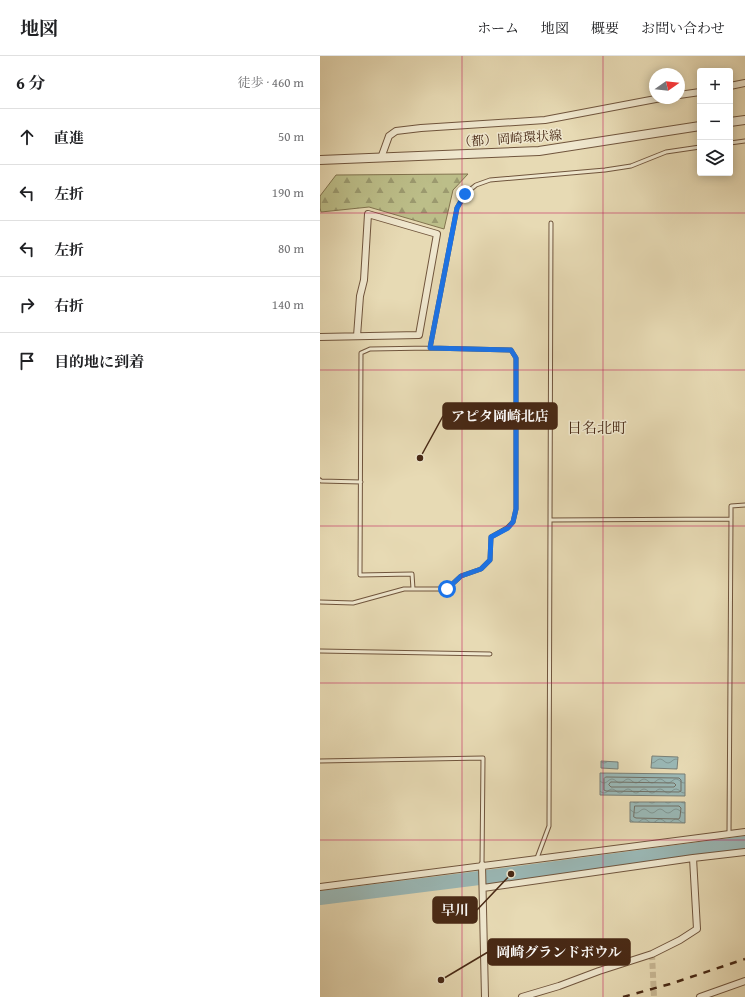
<!DOCTYPE html>
<html lang="ja">
<head>
<meta charset="utf-8">
<style>
  body { margin:0; font-family:"Gentium Book Plus","Noto Serif JP",serif; background:#f2f2f2; color:#202124 }
  .controls { position:absolute; right:12px; top:12px; display:grid; overflow:hidden; border-radius:4px; box-shadow:0 2px 10px #0003 }
  .controls button { width:36px; height:36px; display:grid; place-items:center; padding:0; border:0; border-bottom:1px solid #e0e0e0; background:#fff; color:#202124; font:20px sans-serif }
  .compass { position:absolute; left:329px; top:12px; width:36px; height:36px; border-radius:50%; background:#fff; box-shadow:0 2px 10px #0003; rotate:76deg }
  .stop { position:absolute; width:12px; height:12px; margin:-9px; border:3px solid #1a73e8; border-radius:50%; background:#fff }
  .stop.end { background:#1a73e8; border-color:#fff; box-shadow:0 1px 4px #0008 }
  .list { margin:0; padding:0; list-style:none }
  h2 { display:flex; justify-content:space-between; align-items:center; height:52px; margin:0; padding:0 16px; font-size:17px }
  h2 small { font-size:13px; font-weight:400; color:#757577 }
  .list li { display:grid; grid-template-columns:26px 1fr auto; gap:12px; align-items:center; box-sizing:border-box; height:56px; padding:0 16px; border-top:1px solid #e0e0e0 }
  .list b { display:block; font-size:15px; white-space:nowrap }
  .list em { font-size:13px; font-style:normal; color:#757577 }
  .icon { flex:none; width:22px; height:22px; fill:none; stroke:currentColor; stroke-width:2; stroke-linecap:round; stroke-linejoin:round }
  .map { position:relative; flex:none; width:425px; height:941px; overflow:hidden }
  header { display:flex; align-items:center; gap:24px; box-sizing:border-box; height:56px; padding:0 20px; background:#fff; border-bottom:1px solid #e0e0e0 }
  header strong { font-size:19px }
  nav { display:flex; gap:22px; margin-inline-start:auto; font-size:14px }
  main { display:flex }
  aside { flex:1; background:#fff }
  .map>svg:first-child { display:block }
  .forest { fill:url(#forest-firs); stroke:#82744f }
  .water { fill:url(#water-waves); stroke:#797f76 }
  .lines { fill:none; stroke-linecap:round; stroke-linejoin:round }
  .shore { stroke:#717066; stroke-width:1 }
  .river { stroke:#9ab8b6; stroke-width:14 }
  .minor-tunnel { stroke:#c7b794; stroke-width:6; stroke-dasharray:6 3; stroke-linecap:butt }
  .service-casing { stroke:#70553d; stroke-width:5 }
  .minor-casing { stroke:#70553d; stroke-width:8 }
  .tertiary-casing { stroke:#70553d; stroke-width:10 }
  .service { stroke:#efe7ce; stroke-width:3 }
  .minor { stroke:#efe7ce; stroke-width:6 }
  .tertiary { stroke:#efe7ce; stroke-width:8 }
  .rail { stroke:#482915; stroke-width:2.5; stroke-dasharray:7 7; stroke-linecap:butt }
  .route { stroke:#1a73e8; stroke-width:5 }
  .grid { fill:none; stroke:#c2185b; stroke-width:1; stroke-opacity:0.55 }
  .labels { text-anchor:middle; stroke-width:3; stroke-linejoin:round; paint-order:stroke }
  .street-label { font-size:13px; fill:#482915; stroke:#efe7ce }
  .quarter-label { font-size:15px; fill:#482915; stroke:#efe7ce }
  .leader { fill:none; stroke:#482915; stroke-width:1.5 }
  .callout-dot { fill:#482915; stroke:#efe7ce; stroke-width:1.5 }
  .callout { fill:#482915; stroke:#482915; stroke-width:1.5 }
  .callout-label { font-size:14px; text-anchor:middle; font-weight:bold; fill:#fff }
</style>
</head>
<body>
<header>
<strong>地図</strong>
<nav><a>ホーム</a><a>地図</a><a>概要</a><a>お問い合わせ</a></nav>
</header>
<main>
<aside>
<h2>6 分<small>徒歩 · 460 m</small></h2>
<ul class="list">
<li><svg class="icon" aria-label="ahead" viewBox="0 0 24 24"><path d="M12 20V5M6 11l6-6 6 6"/></svg><div><b>直進</b></div><em>50 m</em></li>
<li><svg class="icon" aria-label="left" viewBox="0 0 24 24"><path d="M17 20v-9H6M10 6l-5 5 5 5"/></svg><div><b>左折</b></div><em>190 m</em></li>
<li><svg class="icon" aria-label="left" viewBox="0 0 24 24"><path d="M17 20v-9H6M10 6l-5 5 5 5"/></svg><div><b>左折</b></div><em>80 m</em></li>
<li><svg class="icon" aria-label="right" viewBox="0 0 24 24"><path d="M7 20v-9h11M14 6l5 5-5 5"/></svg><div><b>右折</b></div><em>140 m</em></li>
<li><svg class="icon" aria-label="arrive" viewBox="0 0 24 24"><path d="M6 21V4h12l-3 4 3 4H6"/></svg><div><b>目的地に到着</b></div></li>
</ul>
</aside>
<div class="map">
<svg width="425" height="941" viewBox="0 0 425 941">
  <defs>
    <pattern id="forest-firs" width="22" height="20" patternUnits="userSpaceOnUse"><rect width="22" height="20" fill="#bcbe89"/><path d="M5 1l3.5 6h-7zM16 11l3.5 6h-7z" fill="#9b9a6f"/></pattern>
    <pattern id="water-waves" width="16" height="10" patternUnits="userSpaceOnUse"><rect width="16" height="10" fill="#9ab8b6"/><path d="M0 5q4-4 8 0t8 0" fill="none" stroke="#809693"/></pattern>
  </defs>
  <rect width="100%" height="100%" fill="#e7dab4"/>
  <filter id="stains"><feTurbulence type="fractalNoise" baseFrequency=".005" numOctaves="4"/><feColorMatrix values="0 0 0 0 .2 0 0 0 0 .09 0 0 0 0 .02 0 0 0 .5 -.17"/></filter>
  <radialGradient id="worn" r=".72"><stop offset=".6" stop-color="#630" stop-opacity="0"/><stop offset="1" stop-color="#630" stop-opacity=".3"/></radialGradient>
  <path class="forest" d="M148 118 133 134 124 173 49 151 1 156 0 152V140L16 119Z"/>
  <path class="water" d="M332 700 358 701 357 713 331 712Z
    M281 705 298 706V713L281 712Z
    M280 717 365 718V740L280 739Z
    M310 746H365V767L310 766Z"/>
  <g class="lines">
    <path class="shore" d="M286 721 359 722 361 724V735L359 736 286 735 284 734V723Z
      M291 726 354 727 356 729 354 731H291L289 729Z
      M315 750H359L361 752 360 761 359 763 316 762 314 761Z"/>
    <path class="river" d="M0 842 191 818 425 787"/>
    <path class="minor-tunnel" d="M332 898 334 941"/>
    <defs>
      <path id="service" d="M410 87 425 85
        M0 424 1 425 41 426
        M230 464 411 463V450L425 449
        M93 533 92 518 40 519 41 297 50 293 110 292 137 152 145 138 156 129 170 124 285 114 311 110 346 96 380 91
        M0 546 33 547 84 533H127L141 520 161 513 170 504 171 481 187 472 193 466 196 453V302L191 294 110 292
        M0 595 170 598
        M0 705 163 702 162 809
        M409 777 411 463
        M217 802 229 770 231 167"/>
      <path id="minor" d="M410 30 425 27
        M359 39 380 36
        M61 102 69 80 76 75 101 72 225 64 341 42
        M0 281 99 279 117 178 48 158 44 224 40 240 37 280
        M162 809 165 941
        M0 831 425 776
        M163 832 373 802 425 796
        M202 941 239 930 279 915 332 898 360 884 377 873 373 802
        M380 941 425 925"/>
      <path id="tertiary" d="M410 66 425 64
        M0 104 219 95 380 70"/>
    </defs>
    <use href="#service" class="service-casing"/>
    <use href="#minor" class="minor-casing"/>
    <use href="#tertiary" class="tertiary-casing"/>
    <use href="#service" class="service"/>
    <use href="#minor" class="minor"/>
    <use href="#tertiary" class="tertiary"/>
    <path class="rail" d="M303 941 350 928 425 903"/>
  </g>
  <g class="lines">
    <path class="route" d="M127 533 141 520 161 513 170 504 171 481 188 472 193 466 196 453V302L191 294 110 292 137 152 145 138"/>
  </g>
  <path class="grid" d="M142 0V941M283 0V941M0 157H425M0 314H425M0 470H425M0 627H425M0 784H425"/>
  <g class="labels">
    <g class="street-label">
      <text transform="translate(190 82) rotate(-4)" y="5">（都）岡崎環状線</text>
    </g>
    <g class="quarter-label">
      <text x="277" y="377">日名北町</text>
    </g>
  </g>
  <path class="leader" d="M100 402L123 360M191 818L157 854M121 924L168 896"/>
  <g class="callout-dot">
    <circle cx="100" cy="402" r="4"/>
    <circle cx="191" cy="818" r="4"/>
    <circle cx="121" cy="924" r="4"/>
  </g>
  <g class="callout">
    <rect x="123" y="347" width="114" height="26" rx="4"/>
    <rect x="113" y="841" width="44" height="26" rx="4"/>
    <rect x="168" y="883" width="142" height="26" rx="4"/>
  </g>
  <g class="callout-label">
    <text x="180" y="365">アピタ岡崎北店</text>
    <text x="135" y="859">早川</text>
    <text x="239" y="901">岡崎グランドボウル</text>
  </g>
  <rect width="100%" height="100%" filter="url(#stains)"/>
  <rect width="100%" height="100%" fill="url(#worn)"/>
</svg>
<div class="controls">
<button>+</button>
<button>−</button>
<button><svg class="icon" aria-label="layers" viewBox="0 0 24 24"><path d="M12 4l9 5-9 5-9-5zM3 14l9 5 9-5"/></svg></button>
</div>
<svg class="compass" viewBox="-18 -18 36 36"><path d="M0-13l5 13h-10z" fill="#e53935"/><path d="M0 13l5-13h-10z" fill="#757577"/></svg>
<div class="stop" style="left:127px;top:533px"></div>
<div class="stop end" style="left:145px;top:138px"></div>
</div>
</main>
</body>
</html>
